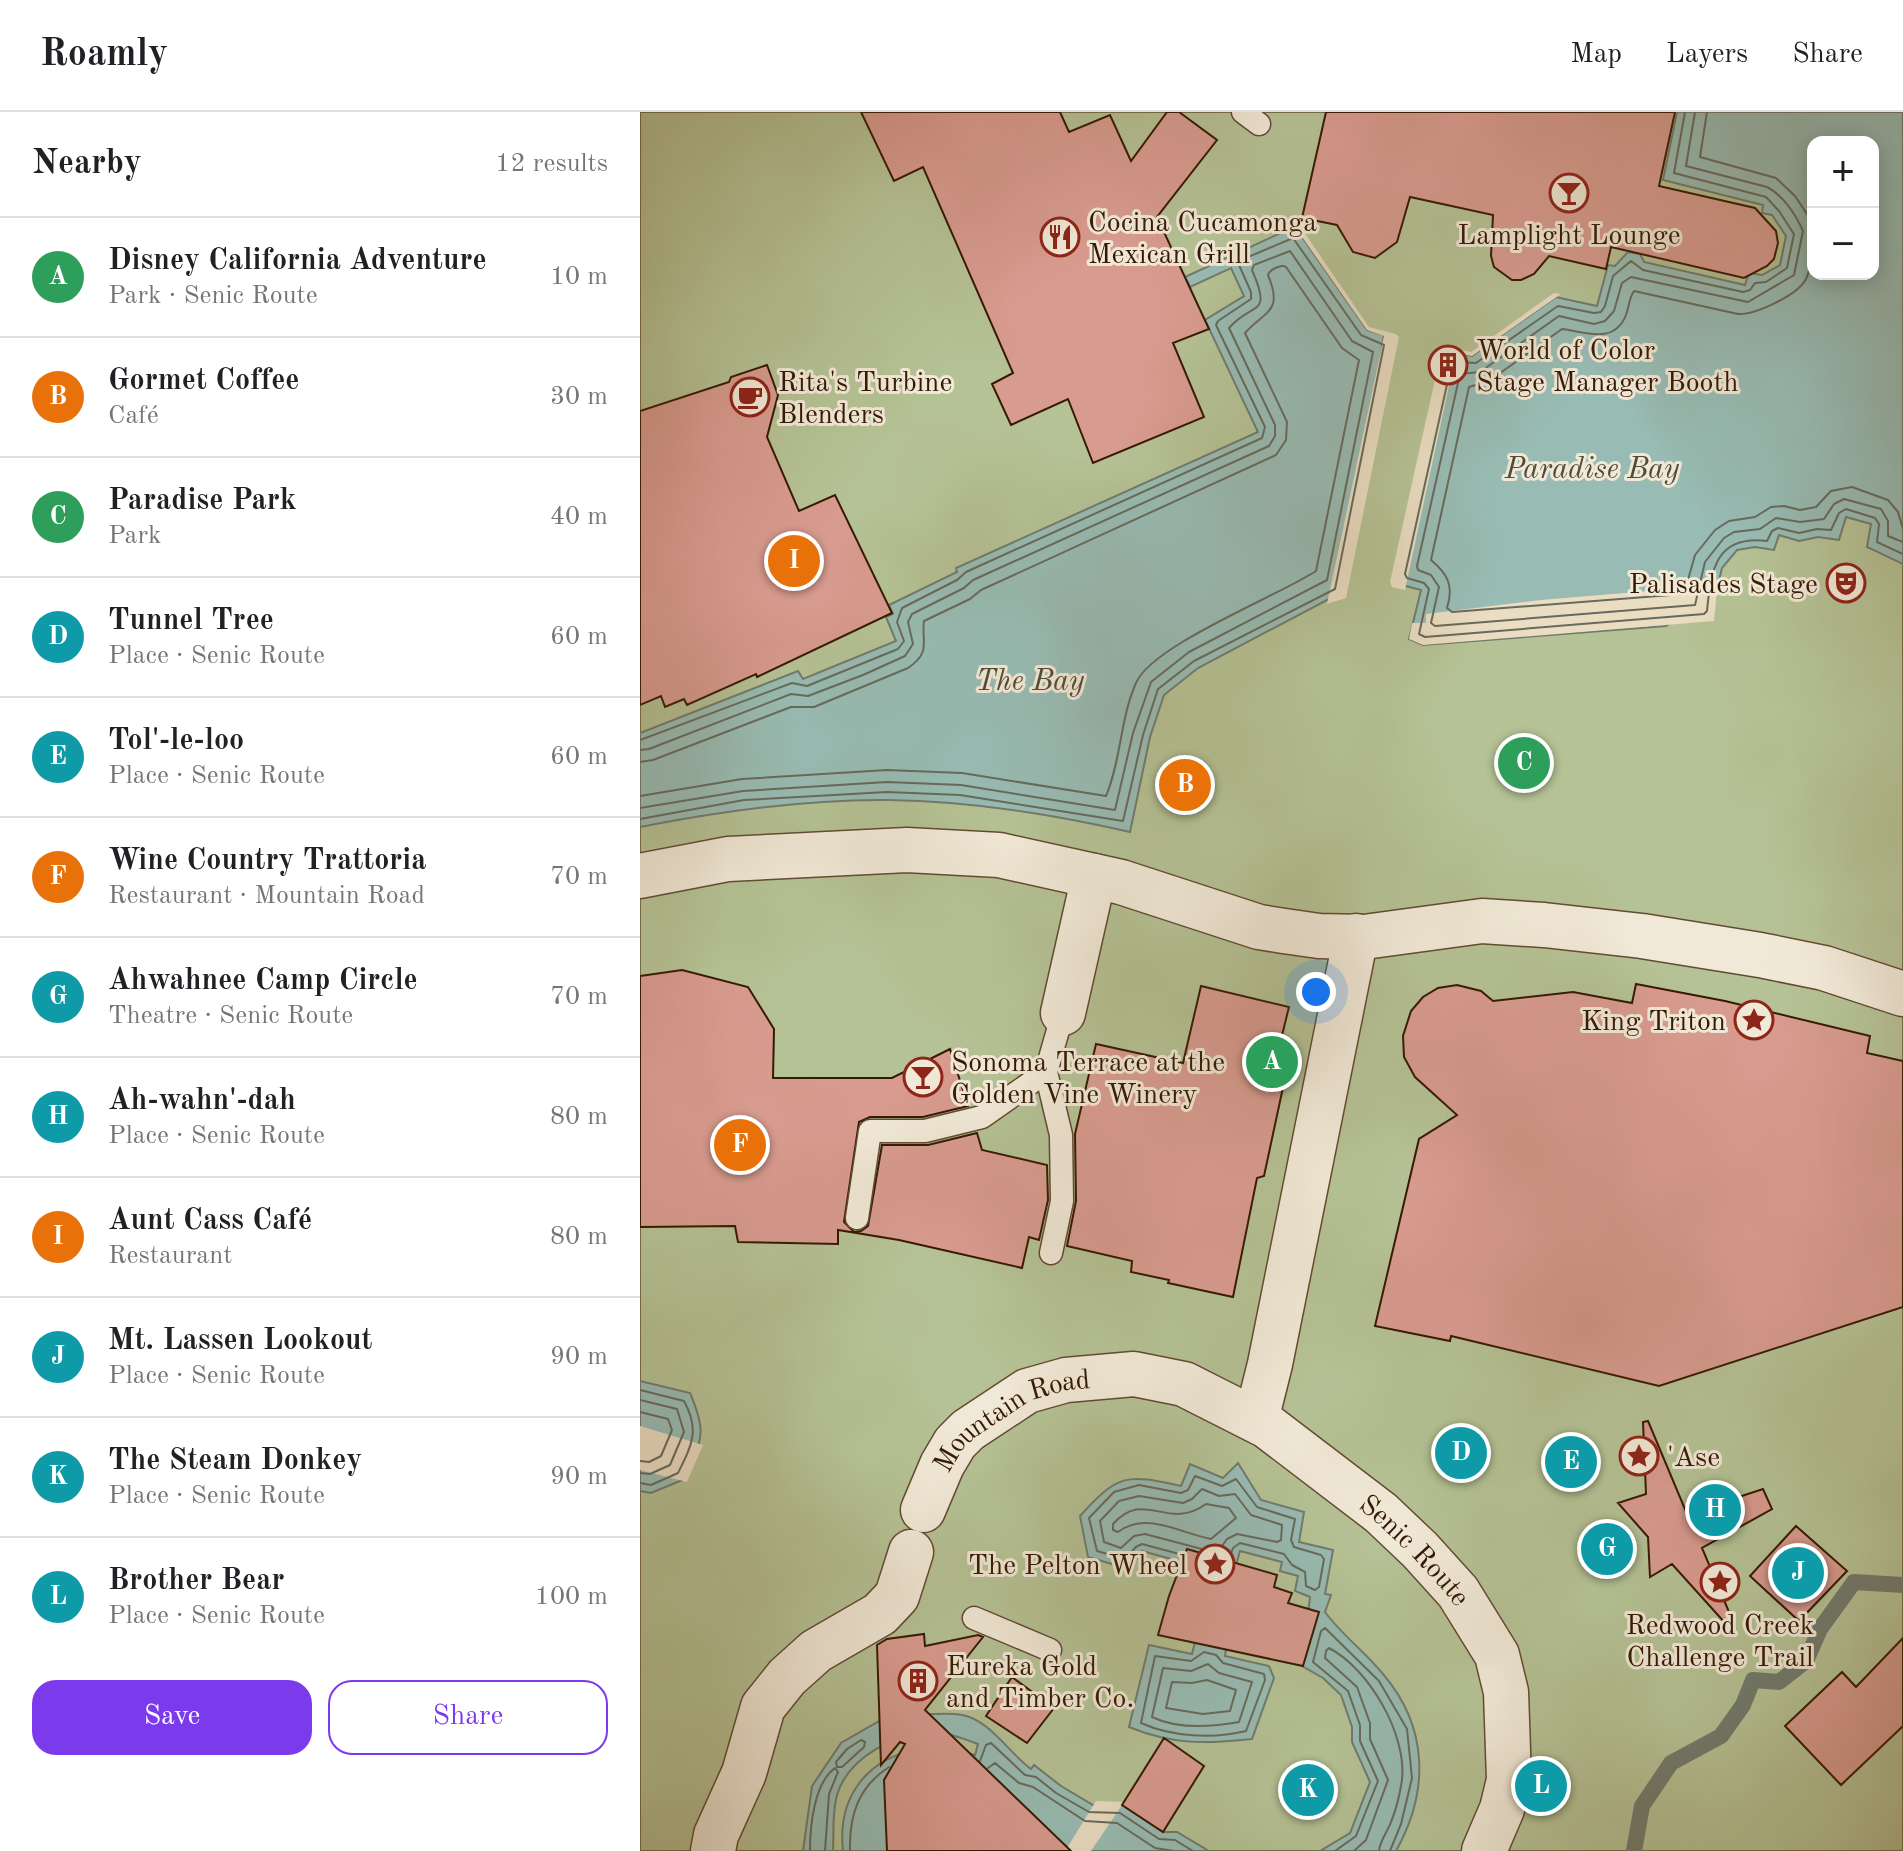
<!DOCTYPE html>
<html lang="en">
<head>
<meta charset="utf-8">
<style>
  body { margin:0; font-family:"Old Standard TT",serif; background:#f6f6f6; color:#202124 }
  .controls { position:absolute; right:24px; top:24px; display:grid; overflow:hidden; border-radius:16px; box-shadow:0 4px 20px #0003 }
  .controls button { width:72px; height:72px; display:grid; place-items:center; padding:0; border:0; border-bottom:2px solid #e0e0e0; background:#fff; color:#202124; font:40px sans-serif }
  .you { position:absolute; left:676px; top:880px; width:28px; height:28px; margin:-20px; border:6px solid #fff; border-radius:50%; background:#1a73e8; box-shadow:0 0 0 12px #1a73e833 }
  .badge { display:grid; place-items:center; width:52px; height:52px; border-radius:50%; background:#7c3aed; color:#fff; font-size:26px; font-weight:700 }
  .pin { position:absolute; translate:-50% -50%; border:4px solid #fff; box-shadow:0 2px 8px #0006 }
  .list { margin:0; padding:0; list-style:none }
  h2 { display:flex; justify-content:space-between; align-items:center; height:104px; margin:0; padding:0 32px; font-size:34px }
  h2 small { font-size:26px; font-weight:400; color:#757577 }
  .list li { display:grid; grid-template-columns:52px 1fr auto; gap:24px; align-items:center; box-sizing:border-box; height:120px; padding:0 32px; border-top:2px solid #e0e0e0 }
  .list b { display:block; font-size:30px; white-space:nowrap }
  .list p { margin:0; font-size:26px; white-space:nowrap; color:#757577 }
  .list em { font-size:26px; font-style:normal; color:#757577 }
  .actions { display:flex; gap:16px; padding:24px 32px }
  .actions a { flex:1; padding:18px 0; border:2px solid #7c3aed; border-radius:24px; text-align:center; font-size:28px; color:#7c3aed }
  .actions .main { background:#7c3aed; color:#fff }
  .map { position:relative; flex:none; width:1263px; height:1739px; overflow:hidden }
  header { display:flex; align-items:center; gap:48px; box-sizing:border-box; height:112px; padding:0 40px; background:#fff; border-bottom:2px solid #e0e0e0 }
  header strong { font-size:38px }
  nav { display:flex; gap:44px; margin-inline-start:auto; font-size:28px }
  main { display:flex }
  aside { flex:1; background:#fff }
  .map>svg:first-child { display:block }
  .green { fill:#b5c295; stroke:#766e4c; stroke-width:2; fill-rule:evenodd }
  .water { fill:#98bcb4; stroke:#717b6d; stroke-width:2; fill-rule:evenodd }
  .pier { fill:#eaddc2 }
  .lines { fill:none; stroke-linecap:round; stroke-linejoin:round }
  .shore { stroke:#676a5c; stroke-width:2 }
  .stream { stroke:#717b6d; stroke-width:16 }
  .building { fill:#d89b8f; stroke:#361903; stroke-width:2 }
  .lane-casing { stroke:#634a33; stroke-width:25 }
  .street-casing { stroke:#634a33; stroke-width:47 }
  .lane { stroke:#f1e9d7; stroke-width:22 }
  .street { stroke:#f1e9d7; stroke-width:44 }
  .labels { text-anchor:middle; stroke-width:6; stroke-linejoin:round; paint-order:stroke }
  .poi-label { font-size:28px; fill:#361903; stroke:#f1e9d7; text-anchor:start }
  .street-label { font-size:28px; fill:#361903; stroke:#f1e9d7 }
  .water-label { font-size:30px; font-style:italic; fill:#534a38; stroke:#f1e9d7 }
</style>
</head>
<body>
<header>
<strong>Roamly</strong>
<nav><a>Map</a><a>Layers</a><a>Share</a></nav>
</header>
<main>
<aside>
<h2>Nearby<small>12 results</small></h2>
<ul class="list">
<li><span class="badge" style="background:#2e9e5b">A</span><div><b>Disney California Adventure</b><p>Park · Senic Route</p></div><em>10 m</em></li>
<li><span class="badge" style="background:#e8710a">B</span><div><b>Gormet Coffee</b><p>Café</p></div><em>30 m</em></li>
<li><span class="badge" style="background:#2e9e5b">C</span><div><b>Paradise Park</b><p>Park</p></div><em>40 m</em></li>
<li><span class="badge" style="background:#0f9aa8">D</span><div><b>Tunnel Tree</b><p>Place · Senic Route</p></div><em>60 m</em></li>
<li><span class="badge" style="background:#0f9aa8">E</span><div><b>Tol'-le-loo</b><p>Place · Senic Route</p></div><em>60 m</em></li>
<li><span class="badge" style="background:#e8710a">F</span><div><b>Wine Country Trattoria</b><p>Restaurant · Mountain Road</p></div><em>70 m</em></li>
<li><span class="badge" style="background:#0f9aa8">G</span><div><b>Ahwahnee Camp Circle</b><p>Theatre · Senic Route</p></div><em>70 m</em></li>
<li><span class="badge" style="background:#0f9aa8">H</span><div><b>Ah-wahn'-dah</b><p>Place · Senic Route</p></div><em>80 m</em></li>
<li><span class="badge" style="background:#e8710a">I</span><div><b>Aunt Cass Café</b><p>Restaurant</p></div><em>80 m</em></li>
<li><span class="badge" style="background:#0f9aa8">J</span><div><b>Mt. Lassen Lookout</b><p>Place · Senic Route</p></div><em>90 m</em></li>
<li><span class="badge" style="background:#0f9aa8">K</span><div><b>The Steam Donkey</b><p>Place · Senic Route</p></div><em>90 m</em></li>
<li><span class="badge" style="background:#0f9aa8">L</span><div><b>Brother Bear</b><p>Place · Senic Route</p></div><em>100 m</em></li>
</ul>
<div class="actions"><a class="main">Save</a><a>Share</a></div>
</aside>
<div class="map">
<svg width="1263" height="1739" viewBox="0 0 1263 1739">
  <rect width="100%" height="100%" fill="#eaddc2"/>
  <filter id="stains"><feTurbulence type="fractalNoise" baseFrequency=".0025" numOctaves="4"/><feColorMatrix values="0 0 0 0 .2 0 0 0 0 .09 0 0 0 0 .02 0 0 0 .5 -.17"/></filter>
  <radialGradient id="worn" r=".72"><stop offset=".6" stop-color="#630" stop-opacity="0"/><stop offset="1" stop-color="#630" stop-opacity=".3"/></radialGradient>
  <path class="green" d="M0 0H1263V1739H0ZM1173 30H1233V162H1173Z"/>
  <path class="water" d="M1037 0H1263V452L1227 435 1231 412 1206 405 1199 428 1178 425 1159 429 1139 423 1134 438 1115 435 1097 438 1082 456 1077 477 1026 514 783 533 769 527 781 478 754 471 806 238 832 244 916 185 957 194 968 153 975 154 988 140 1000 142 1004 150 1105 173 1109 161 1122 163 1140 153 1146 124 1132 103 1122 101 1123 93 1023 68ZM1173 30H1233V162H1173Z
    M661 105 660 122 727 218 744 223 702 485 687 488 558 556 524 583 510 625 490 720C412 702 329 689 248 688 165 687 82 699 0 715V621L158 559 163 567 256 529 246 505 253 502 249 493 317 460 316 456 618 320 565 208 604 184 591 156 550 175 545 165 645 119 641 109Z
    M0 1269 50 1281C68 1323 61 1327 45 1367L11 1381 0 1379Z
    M598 1351 621 1388 664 1400 659 1430 693 1438 685 1482 691 1483 685 1500C702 1523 725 1540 743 1562 789 1616 789 1680 756 1739H680L710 1721 730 1670 712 1630V1615L701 1583 683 1566 662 1554 670 1485 655 1479 658 1464 640 1459 642 1450 600 1439 593 1464 502 1439 489 1457 448 1445 440 1404C479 1361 486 1362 541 1374L550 1352 583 1366Z
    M555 1530 586 1537 585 1544 629 1554 634 1566 612 1627C566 1632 533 1633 489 1615L509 1533 552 1542Z
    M290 1602C300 1602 312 1601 322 1603 350 1608 368 1640 391 1657L394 1653 421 1674 453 1693H482L523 1720H537L569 1739H431L424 1732 414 1728 254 1739H203C197 1685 227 1645 281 1637 288 1636 298 1633 305 1634 315 1636 326 1641 335 1643L338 1632C325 1627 309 1621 296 1620 258 1619 208 1645 197 1683 192 1701 194 1721 193 1739H163L172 1674 201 1631 241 1608Z"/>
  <path class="pier" d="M661 105 665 106 664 120 729 215 756 222 759 225 706 486 687 492 744 224 727 218 660 122Z
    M914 181 921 182 832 244 816 241 765 478 752 475 750 470 802 236 806 234 831 240Z
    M1077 477 1074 509 783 533 769 527 772 511H786V502L901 488 1021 478Z
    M0 1314 63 1333 47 1370 0 1358Z
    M456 1689 484 1690 451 1739H431L427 1736Z"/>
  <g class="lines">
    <path class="shore" d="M1045 0 1034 61 1126 85 1139 99 1154 122 1147 156 1126 170 1115 171 1110 178 1103 180 1003 158 991 149 973 164 965 194 961 200 954 201 918 194 836 251 812 250 765 462 767 466 784 471 789 477 779 522 785 525 1064 502 1067 499C1071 457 1076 423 1127 429L1132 419 1138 416 1159 421 1177 417 1191 418 1199 401 1206 397 1235 406 1239 412 1237 430 1263 442
      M1055 0 1046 54 1127 75C1143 83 1156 103 1163 119L1154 163 1108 190 991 165 982 171 974 199 965 209 954 212 919 204 840 260 820 262 777 454 778 458 791 463 799 475 791 511 795 514 1055 493 1065 450 1084 426 1094 420 1120 417 1136 406 1160 410 1184 407 1194 392 1204 387 1241 397 1248 409V424L1263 430
      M1067 0 1060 45 1136 66 1155 84 1173 111
      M1173 142C1171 150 1170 159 1166 167 1158 183 1115 203 1098 202L994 179C989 186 989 195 986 203 974 233 945 220 922 217L849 269 829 275 791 448C808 462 814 474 807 496L812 500 1044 482 1055 443 1075 418 1089 409 1115 405 1131 395 1144 394 1160 398 1176 395 1191 379 1212 375 1248 388 1258 400 1263 417
      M0 628 152 571 167 574 258 537 264 529 257 510 262 496 317 468 326 460 622 326 625 315 576 213 578 209 611 187V180L599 153 601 148 653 126 721 223 744 233 695 477 554 549 518 577 503 623 483 709 320 683 247 680 104 688 0 707
      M0 638 9 637 151 582 168 584 223 563 265 544 273 532 268 510 272 502 324 476 333 468 629 334 635 324V313L589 216C612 189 633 206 612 158L614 153 650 139 712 229 733 240 687 468 549 540 511 570 493 621 475 698 321 673 247 670 103 679 0 696
      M0 650 13 648 151 595H174L268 556C292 540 281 529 284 509L330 487 341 478 636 343 646 328 647 310 605 221C624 199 644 201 628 163 629 158 641 152 646 155L702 236 719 248 676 459C638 484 512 533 496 571 480 607 481 649 466 684L322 661 247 658 102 667 0 684
      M0 1278 44 1289C60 1318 52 1333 38 1361L11 1373 0 1371
      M0 1288 37 1297 44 1320 30 1353 10 1362 0 1361
      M0 1300 28 1307 32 1318 21 1344 9 1350 0 1349
      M562 1377 579 1384 595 1382 611 1403 642 1413 641 1428 637 1430 597 1422 587 1427 577 1441 505 1422 494 1424 481 1436 464 1430 460 1409 479 1389 499 1384 543 1391 552 1387Z
      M566 1392 589 1396 596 1406 571 1427C540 1421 506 1399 478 1420L473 1418V1412C505 1376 527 1420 566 1392Z
      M543 1443 502 1432 496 1435 485 1447 457 1439 449 1406 474 1380 499 1373 541 1381 548 1378 555 1364 582 1374 596 1367 617 1395 655 1407 651 1428 654 1435 681 1443 684 1447 679 1475 675 1478 666 1474 665 1460 652 1453 644 1442 600 1431 593 1436 589 1447
      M564 1540 576 1543 583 1551 624 1562 625 1568 606 1619C573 1627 532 1625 501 1611L515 1544 551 1549Z
      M568 1552 579 1561 612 1570 599 1610C572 1615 537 1617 512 1605L523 1556 551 1559Z
      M567 1568 596 1578 590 1599 563 1602 526 1596 532 1570 552 1571Z
      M221 1628 225 1630 224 1635 202 1655H197L196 1650 207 1637Z
      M340 1649 346 1633 351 1631 385 1663 396 1665 416 1681 449 1700 480 1701 519 1727 535 1728 553 1739
      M348 1656 355 1651 379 1671 393 1675 445 1709 477 1711 515 1736 534 1739
      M170 1739C170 1714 174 1671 195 1656L198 1660 189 1682 185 1739
      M210 1739C209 1704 218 1675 249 1655
      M695 1739 716 1724 738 1669 720 1629V1613L708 1579 673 1550 681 1519 685 1516 739 1569 767 1617 772 1666 761 1712 750 1739
      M714 1739 726 1728 748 1668 730 1627V1611L717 1575 685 1546 686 1539 689 1536C729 1557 767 1622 762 1668 760 1681 756 1698 751 1710 747 1721 740 1728 739 1739"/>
    <path class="stream" d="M994 1739 1002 1694 1031 1651 1081 1624 1103 1593 1113 1568 1139 1570 1166 1549 1180 1517 1214 1470 1263 1473"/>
  </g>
  <path class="building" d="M221 0H420L429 20 470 3 491 49 527 0H539L577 28 517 105 569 217 533 231 564 305 453 351 428 287 371 313 352 272 373 261 283 55 254 69Z
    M686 0H1035L1019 74 1115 96 1136 119 1138 131 1134 147 1127 154 1104 166 971 135 966 157 909 144 894 162 881 168H872L854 155 851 144 853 103 770 85 757 130 735 146 713 140 697 113 662 106Z
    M127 253 138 283 127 325 159 399 195 383 252 501 117 565 116 562 47 593 44 587 25 595 21 584 0 593V299L89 270 91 265Z
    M42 858 108 875 134 917 133 966H252L310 937 328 994 283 1005H230L219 1010 204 1110 214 1120 221 1119 228 1114 242 1033H288L337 1021 342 1038 407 1053 408 1088 399 1128 389 1125 382 1156 259 1128 198 1118V1132L98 1130 95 1114 0 1115V864Z
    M996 872 1085 889 1230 924 1227 941 1263 949V1195L1019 1274 811 1224 810 1229 735 1214 779 1027 817 1003 775 965 764 945 763 924 771 899 783 885 798 876 817 873 841 879 853 889 933 880 992 891Z
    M561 874 649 895 632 964 645 966 624 1064 617 1066 593 1185 528 1171 529 1168 491 1160 492 1149 427 1134 436 1089 435 1022 456 932 543 951Z
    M1008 1309 1047 1402 1123 1377 1132 1397 1062 1436 1092 1507 1085 1511 1032 1452 1010 1465 1008 1425 978 1391 1006 1382 1003 1310Z
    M1156 1414 1207 1459 1159 1509 1110 1464Z
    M547 1437 637 1463 634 1475 652 1481 648 1491 679 1500 663 1554 518 1523 529 1484Z
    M284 1522 285 1534 338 1523 343 1525 285 1598 431 1739H247L244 1668 265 1632 260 1630 241 1653 237 1533 247 1527Z
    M1263 1526V1614L1201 1673 1145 1614 1202 1560 1216 1575Z
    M372 1565 414 1596 387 1631 346 1604Z
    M524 1626 564 1654 523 1720 482 1693Z"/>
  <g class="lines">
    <defs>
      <path id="lane" d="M603 0 619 12
        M406 960 423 901
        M217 1106 230 1019H285L342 1005 406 960 421 1023 422 1089 411 1141
        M334 1506 410 1538"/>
      <g id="street">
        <path d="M0 764 88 747 267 738 359 743 481 770 619 815 644 819 679 824 724 825 842 809 904 813 1002 824 1120 843 1184 856 1263 882"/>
        <path d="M423 901 454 764"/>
        <path d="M616 1308 630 1252 716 824"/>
        <path id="s1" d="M283 1398 302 1353 315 1331 328 1318 387 1279 426 1268 494 1262 544 1272 627 1314 741 1401 780 1438 818 1480 857 1543 866 1580 869 1668 862 1697 844 1739"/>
        <path d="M73 1739 76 1723 104 1661 123 1595 147 1565 176 1539 240 1502 257 1484 271 1440"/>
      </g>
    </defs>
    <use href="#lane" class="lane-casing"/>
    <use href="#street" class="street-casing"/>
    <use href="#lane" class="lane"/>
    <use href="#street" class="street"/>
  </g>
  <defs>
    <symbol id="bar-ring" viewBox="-11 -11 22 22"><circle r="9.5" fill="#f1e9d7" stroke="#8f2418" stroke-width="1.5"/><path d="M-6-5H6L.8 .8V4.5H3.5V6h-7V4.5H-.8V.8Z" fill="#8f2418"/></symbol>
    <symbol id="restaurant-ring" viewBox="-11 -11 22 22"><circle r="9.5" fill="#f1e9d7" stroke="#8f2418" stroke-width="1.5"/><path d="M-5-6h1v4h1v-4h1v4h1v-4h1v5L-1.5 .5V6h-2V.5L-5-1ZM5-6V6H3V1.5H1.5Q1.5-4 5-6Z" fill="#8f2418"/></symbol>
    <symbol id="building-ring" viewBox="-11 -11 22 22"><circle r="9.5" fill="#f1e9d7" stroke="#8f2418" stroke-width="1.5"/><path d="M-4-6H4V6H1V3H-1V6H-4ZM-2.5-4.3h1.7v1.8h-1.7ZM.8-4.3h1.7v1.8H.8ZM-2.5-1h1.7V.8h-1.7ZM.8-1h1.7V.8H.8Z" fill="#8f2418"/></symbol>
    <symbol id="cafe-ring" viewBox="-11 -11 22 22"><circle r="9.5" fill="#f1e9d7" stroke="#8f2418" stroke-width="1.5"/><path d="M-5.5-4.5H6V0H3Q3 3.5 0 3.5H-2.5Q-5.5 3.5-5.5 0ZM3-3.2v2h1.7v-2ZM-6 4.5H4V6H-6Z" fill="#8f2418"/></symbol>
    <symbol id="theatre-ring" viewBox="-11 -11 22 22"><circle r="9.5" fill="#f1e9d7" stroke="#8f2418" stroke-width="1.5"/><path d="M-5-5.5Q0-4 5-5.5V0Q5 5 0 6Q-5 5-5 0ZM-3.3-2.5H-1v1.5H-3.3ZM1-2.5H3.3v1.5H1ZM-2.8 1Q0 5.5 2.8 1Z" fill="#8f2418"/></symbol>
    <symbol id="sight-ring" viewBox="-11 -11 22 22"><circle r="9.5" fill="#f1e9d7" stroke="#8f2418" stroke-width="1.5"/><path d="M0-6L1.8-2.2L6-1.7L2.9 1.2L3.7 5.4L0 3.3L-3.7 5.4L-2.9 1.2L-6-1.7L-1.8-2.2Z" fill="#8f2418"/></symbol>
  </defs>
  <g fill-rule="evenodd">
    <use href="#bar-ring" x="907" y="59" width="44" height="44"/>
    <use href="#restaurant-ring" x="398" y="103" width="44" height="44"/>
    <use href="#building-ring" x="786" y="231" width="44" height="44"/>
    <use href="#cafe-ring" x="88" y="263" width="44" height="44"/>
    <use href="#theatre-ring" x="1184" y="449" width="44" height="44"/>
    <use href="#sight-ring" x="1092" y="886" width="44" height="44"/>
    <use href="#bar-ring" x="261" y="943" width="44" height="44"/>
    <use href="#sight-ring" x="977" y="1322" width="44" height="44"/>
    <use href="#sight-ring" x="553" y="1430" width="44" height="44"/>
    <use href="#sight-ring" x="1058" y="1448" width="44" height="44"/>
    <use href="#building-ring" x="256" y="1547" width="44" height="44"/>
  </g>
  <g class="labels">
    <g class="poi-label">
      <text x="448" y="119">Cocina Cucamonga<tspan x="448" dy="32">Mexican Grill</tspan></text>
      <text x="929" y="132" text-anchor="middle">Lamplight Lounge</text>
      <text x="836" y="247">World of Color<tspan x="836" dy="32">Stage Manager Booth</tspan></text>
      <text x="138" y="279">Rita's Turbine<tspan x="138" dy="32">Blenders</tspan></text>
      <text x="1178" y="481" text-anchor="end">Palisades Stage</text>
      <text x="1086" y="918" text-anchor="end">King Triton</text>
      <text x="311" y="959">Sonoma Terrace at the<tspan x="311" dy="32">Golden Vine Winery</tspan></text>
      <text x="1027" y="1354">'Ase</text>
      <text x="547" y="1462" text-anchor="end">The Pelton Wheel</text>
      <text x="1080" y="1522" text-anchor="middle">Redwood Creek<tspan x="1080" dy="32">Challenge Trail</tspan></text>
      <text x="306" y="1563">Eureka Gold<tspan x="306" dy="32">and Timber Co.</tspan></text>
    </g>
    <g class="street-label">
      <text dy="10" stroke="none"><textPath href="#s1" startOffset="136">Mountain Road</textPath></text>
      <text dy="10" stroke="none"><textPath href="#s1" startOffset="610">Senic Route</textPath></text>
    </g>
    <g class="water-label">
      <text x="952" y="366">Paradise Bay</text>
      <text x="390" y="578">The Bay</text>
    </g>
  </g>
  <rect width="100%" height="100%" filter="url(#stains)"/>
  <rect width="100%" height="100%" fill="url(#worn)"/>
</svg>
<div class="controls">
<button>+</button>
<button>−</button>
</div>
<div class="you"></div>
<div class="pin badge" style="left:632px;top:950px;background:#2e9e5b">A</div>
<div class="pin badge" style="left:545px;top:673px;background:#e8710a">B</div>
<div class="pin badge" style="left:884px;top:651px;background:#2e9e5b">C</div>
<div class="pin badge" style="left:821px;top:1341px;background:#0f9aa8">D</div>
<div class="pin badge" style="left:931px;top:1350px;background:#0f9aa8">E</div>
<div class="pin badge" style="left:100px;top:1033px;background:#e8710a">F</div>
<div class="pin badge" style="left:967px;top:1437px;background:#0f9aa8">G</div>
<div class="pin badge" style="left:1075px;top:1398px;background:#0f9aa8">H</div>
<div class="pin badge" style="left:154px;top:449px;background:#e8710a">I</div>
<div class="pin badge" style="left:1158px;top:1461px;background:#0f9aa8">J</div>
<div class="pin badge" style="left:668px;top:1678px;background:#0f9aa8">K</div>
<div class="pin badge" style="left:901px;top:1674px;background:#0f9aa8">L</div>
</div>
</main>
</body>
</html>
